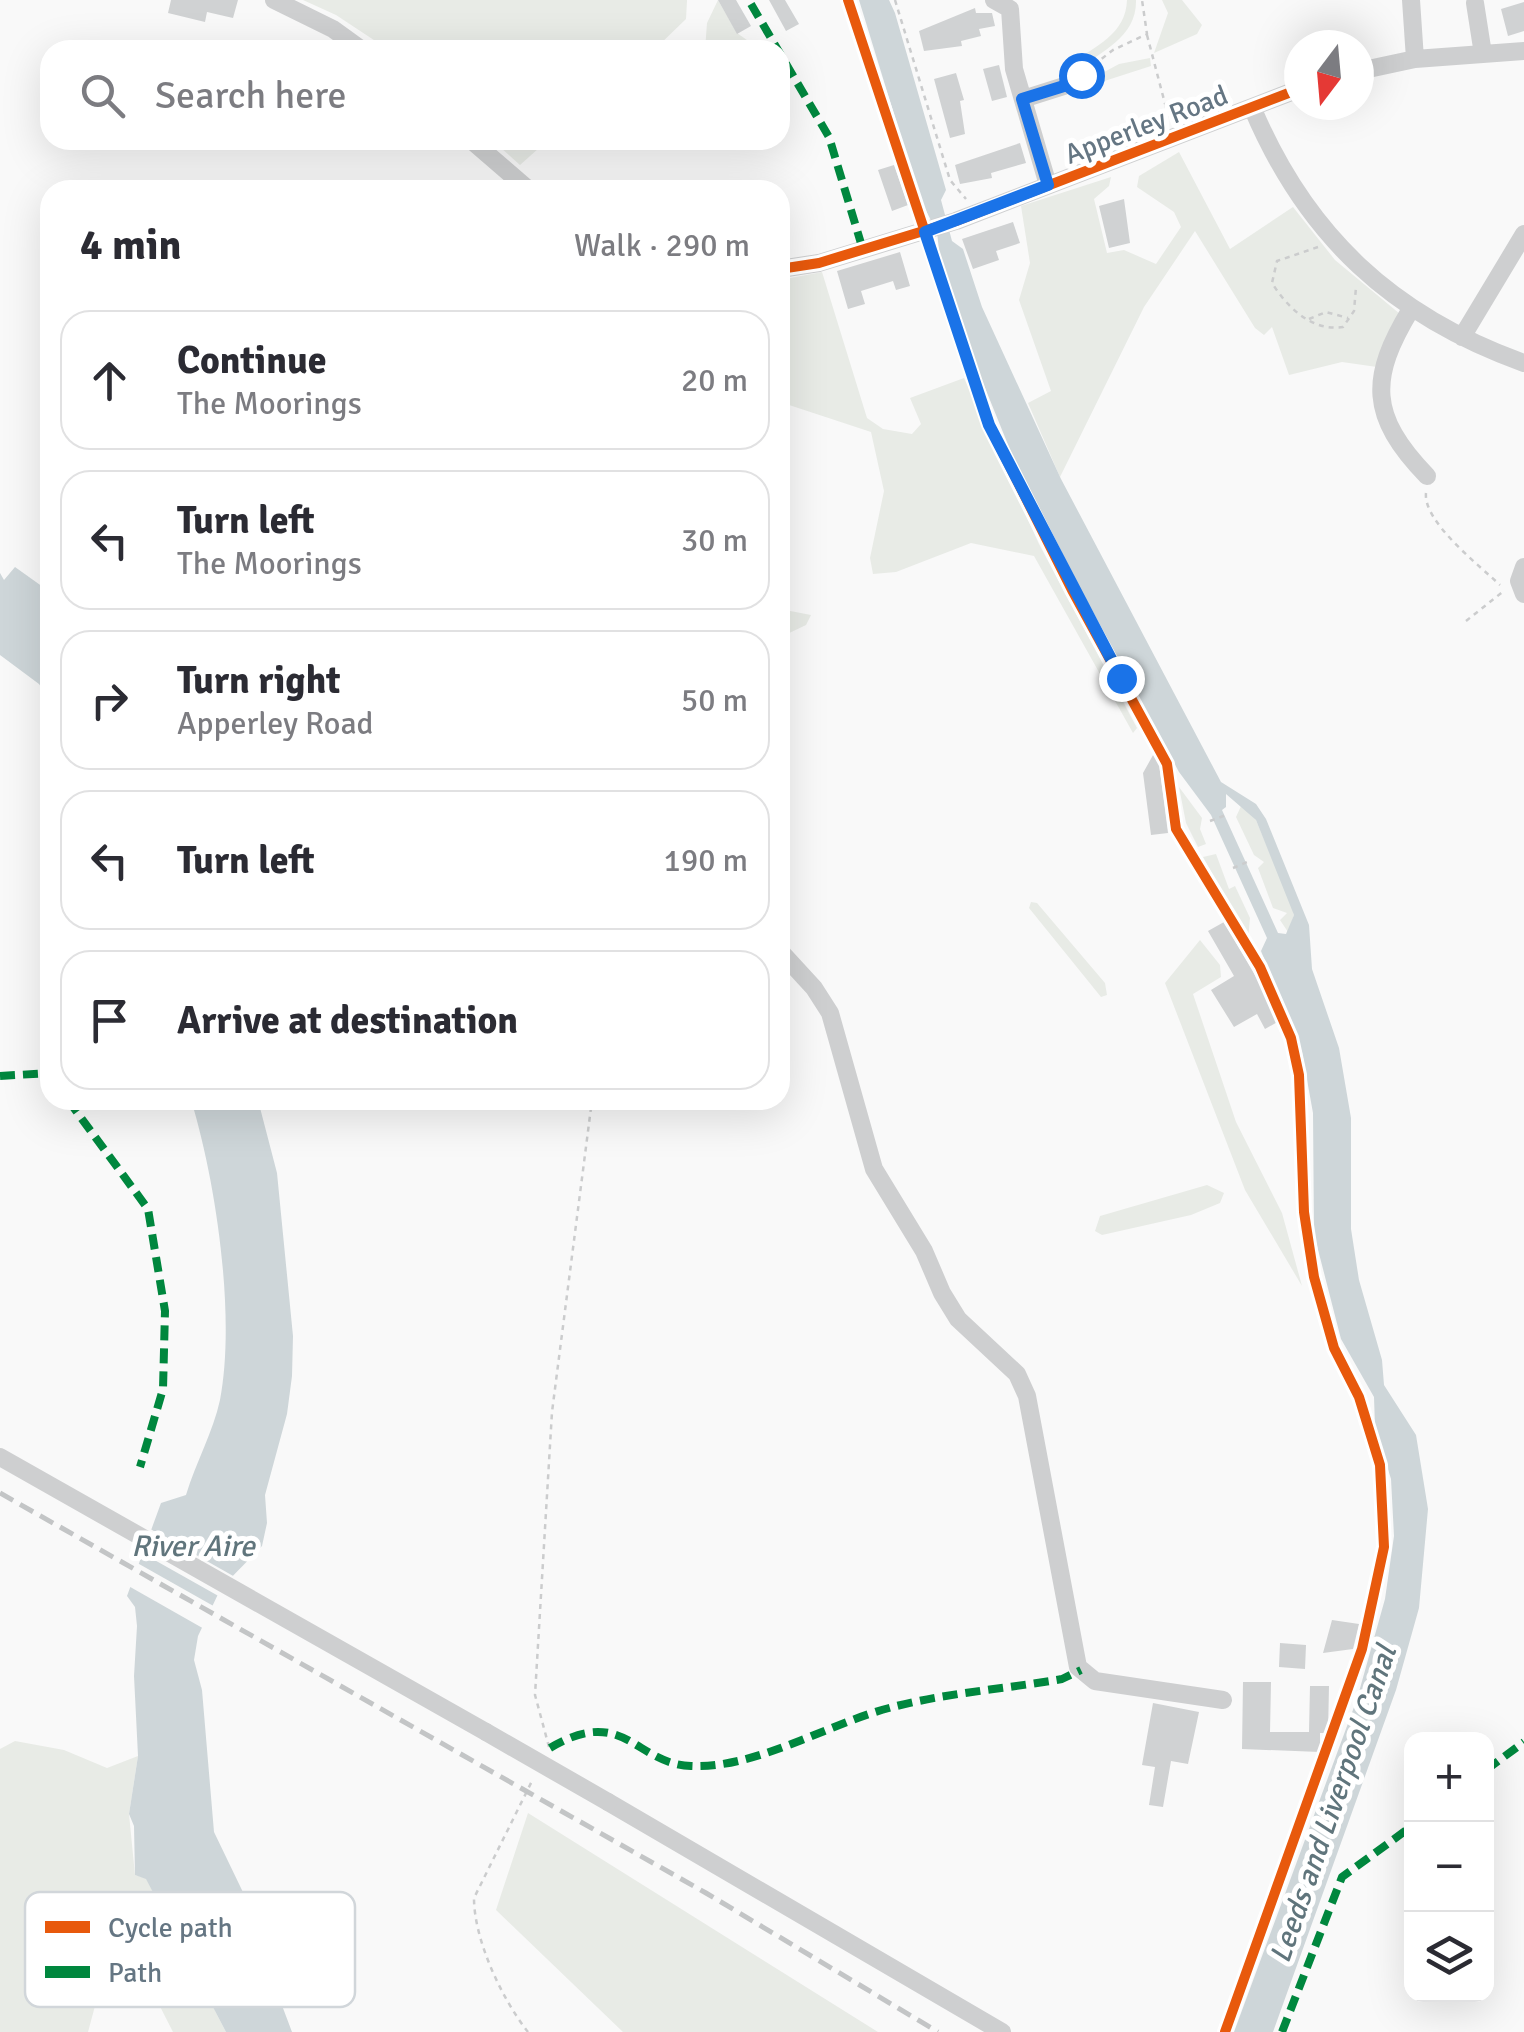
<!DOCTYPE html>
<html lang="en">
<head>
<meta charset="utf-8">
<style>
  body { margin:0; font-family:Signika,sans-serif; background:#f7f7f7; color:#2b2b33 }
  .controls { position:absolute; right:30px; bottom:30px; display:grid; overflow:hidden; border-radius:20px; box-shadow:0 10px 40px #0002 }
  .controls button { width:90px; height:90px; display:grid; place-items:center; padding:0; border:0; border-bottom:2px solid #e1e1e2; background:#fff; color:#2b2b33; font:50px sans-serif }
  .compass { position:absolute; left:1284px; top:30px; width:90px; height:90px; border-radius:50%; background:#fff; box-shadow:0 10px 40px #0002; rotate:196deg }
  .stop { position:absolute; width:30px; height:30px; margin:-22px; border:8px solid #1a73e8; border-radius:50%; background:#fff }
  .stop.end { background:#1a73e8; border-color:#fff; box-shadow:0 2px 10px #0008 }
  .list { margin:0; padding:0; list-style:none }
  h2 { display:flex; justify-content:space-between; align-items:center; height:130px; margin:0; padding:0 40px; font-size:42px }
  h2 small { font-size:32px; font-weight:400; color:#7c7c81 }
  .list li { display:grid; grid-template-columns:65px 1fr auto; gap:30px; align-items:center; box-sizing:border-box; height:140px; margin:0 20px 20px; padding:0 20px; border:2px solid #e1e1e2; border-radius:30px }
  .list b { display:block; font-size:38px; white-space:nowrap }
  .list p { margin:0; font-size:32px; white-space:nowrap; color:#7c7c81 }
  .list em { font-size:32px; font-style:normal; color:#7c7c81 }
  .icon { flex:none; width:55px; height:55px; fill:none; stroke:currentColor; stroke-width:2; stroke-linecap:round; stroke-linejoin:round }
  .map { position:relative; flex:none; width:1524px; height:2032px; overflow:hidden }
  .search { position:absolute; background:#fff; box-shadow:0 10px 40px #0002; left:40px; top:40px; width:750px; height:110px; display:flex; align-items:center; gap:25px; box-sizing:border-box; padding:0 35px; border-radius:30px; color:#7c7c81; font-size:38px }
  .panel { position:absolute; background:#fff; box-shadow:0 10px 40px #0002; left:40px; top:180px; width:750px; height:930px; border-radius:30px }
  .map>svg:first-child { display:block }
  .green { fill:#e8ebe6 }
  .water { fill:#ced6d9; fill-rule:evenodd }
  .pier { fill:#f9f9f9 }
  .building { fill:#d0d2d3 }
  .lines { fill:none; stroke-linecap:round; stroke-linejoin:round }
  .path { stroke:#cbcccd; stroke-width:2.5; stroke-dasharray:5 5; stroke-linecap:butt }
  .minor { stroke:#cecfd0; stroke-width:18 }
  .rail { stroke:#c3c5c6; stroke-width:5; stroke-dasharray:15 8; stroke-linecap:butt }
  .minor-bridge { stroke:#cecfd0; stroke-width:18 }
  .quiet { stroke:#00873e; stroke-width:8; stroke-dasharray:15 8; stroke-linecap:butt }
  .cycleway-casing { stroke:#fff; stroke-width:16 }
  .cycleway { stroke:#e8590c; stroke-width:10 }
  .route { stroke:#1a73e8; stroke-width:12 }
  .labels { text-anchor:middle; stroke-width:10; stroke-linejoin:round; paint-order:stroke }
  .street-label { font-size:28px; fill:#657683; stroke:#fff }
  .water-label { font-size:30px; font-style:italic; fill:#60757c; stroke:#fff }
  .key { fill:#fff; stroke:#d1d6da; stroke-width:2.5 }
  .key-label { font-size:28px; fill:#657683 }
</style>
</head>
<body>
<div class="map">
<svg width="1524" height="2032" viewBox="0 0 1524 2032">
  <rect width="100%" height="100%" fill="#f9f9f9"/>
  <path class="green" d="M303 0H687V1L686 19 654 50H389L336 15Z
    M718 0 737 33 761 50H705L707 23Z
    M1127 0H1136C1137 37 1102 51 1076 71L1070 70V64C1096 46 1126 34 1127 0Z
    M1162 0H1182L1202 25 1197 34 1154 53 1168 13Z
    M1150 58 1151 66 1089 86 1076 96 1073 89 1119 64Z
    M492 140H548L520 165Z
    M1179 152 1230 249 1293 207 1335 260 1400 314 1377 367 1342 362 1289 375 1272 327 1264 335 1255 328 1195 231 1144 307 1060 477 1028 403 1051 391 1019 300 1030 263 1021 206 1111 177 1109 186 1094 199 1107 253 1124 250 1156 264 1181 227 1174 212 1137 187 1139 176Z
    M822 272 867 418 883 429 912 434 921 424 910 398 964 378 1039 544 1137 728 1133 733 1034 556 971 543 896 572 873 574 870 558 884 491 871 432 780 402V280Z
    M780 609 811 615 806 625 785 635 780 633Z
    M1179 787 1202 818 1200 829 1206 844 1198 847 1186 823Z
    M1242 804 1256 820 1291 904 1294 915 1288 932 1280 920 1287 913 1273 908 1258 868 1264 862 1254 855 1236 817Z
    M1216 854 1229 889 1235 886 1250 918 1248 940 1203 857Z
    M1031 902 1037 903 1105 983 1107 995 1101 997 1029 908Z
    M1200 940 1220 965 1221 977 1193 994 1236 1122 1282 1213 1302 1286 1245 1190 1165 983Z
    M1207 1185 1224 1193 1220 1203 1191 1215 1102 1235 1095 1231 1100 1216Z
    M15 1741 64 1750 107 1768 138 1756 129 1814 135 1875 146 1878 226 2032H173L145 1977 130 1963 95 2006 88 2032H0V1749Z
    M528 1813 878 2032H623L496 1910Z"/>
  <path class="water" d="M859 0H889L895 13 946 190 941 200 952 241 963 249 982 307 1061 479 1221 782 1256 804 1266 819 1309 925 1312 969 1339 1048 1351 1118V1229L1359 1280 1382 1360 1384 1385 1416 1435 1428 1509 1419 1608 1396 1690 1273 2032H1234L1357 1699 1385 1599 1394 1536 1391 1479 1375 1427 1374 1397 1341 1339 1314 1234 1313 1113 1302 1052 1261 951 1267 938 1211 815 1179 772 1041 518 1011 452 964 336 940 259 937 232 920 199ZM1226 794 1256 820 1294 915 1286 934 1278 933 1222 810 1226 807Z
    M15 567 50 592V700L39 684 0 655V573L4 580Z
    M191 1100H258L277 1173 293 1336 292 1376 287 1414 265 1495 267 1523 262 1546 221 1588 198 1636 194 1660 202 1690 214 1832 253 1913 252 1926 292 2032H226L146 1879 135 1875 134 1826 129 1814 138 1756 134 1676 137 1626 135 1607 127 1596 161 1503 186 1495C196 1462 213 1432 220 1400 236 1317 216 1181 191 1100Z"/>
  <path class="pier" d="M145 1526 235 1577 222 1598 135 1549Z
    M132 1560 217 1608 206 1630 125 1584Z"/>
  <path class="building" d="M171 0H238L233 18 207 12 205 22 168 13Z
    M718 0H736L751 26 737 34Z
    M769 0H785L799 24 786 31Z
    M1524 2V31L1508 36 1501 9Z
    M975 8 976 13H992L995 26 979 29 981 36 961 41 962 46 924 51 919 31Z
    M999 65 1007 97 992 101 983 69Z
    M956 73 964 100 960 101 965 134 950 138 934 79Z
    M1020 143 1026 163 991 173 992 178 960 184 955 165Z
    M894 165 908 205 892 211 878 170Z
    M1124 199 1130 243 1109 248 1099 206Z
    M1013 222 1020 243 996 251 999 260 973 269 962 239Z
    M900 252 910 286 896 290 893 281 861 291 865 304 848 309 837 271Z
    M1157 748 1168 833 1151 835 1143 773Z
    M1224 922 1281 1020 1265 1029 1257 1014 1234 1027 1211 990 1234 976 1208 931Z
    M1332 1620 1359 1624 1353 1649 1323 1653Z
    M1280 1643 1306 1645 1305 1669 1279 1667Z
    M1243 1682H1271L1270 1732H1309L1310 1686H1329L1328 1733H1320V1752L1242 1749Z
    M1153 1703 1199 1712 1188 1764 1171 1761 1163 1807 1149 1805 1155 1767 1142 1765Z"/>
  <g class="lines">
    <path class="path" d="M895 0 950 180 966 199
      M1147 35 1169 119
      M1078 77 1113 50 1147 34 1142 0
      M1318 247 1277 261 1272 283C1287 307 1312 332 1343 327L1354 311 1356 287
      M1309 319 1326 312 1348 318
      M1426 493C1423 522 1480 566 1500 585
      M1466 621 1505 590
      M1210 821 1226 815
      M1233 868 1247 862
      M549 1747 535 1695 552 1412 592 1100
      M528 2032C502 1999 474 1940 474 1898L532 1781"/>
    <path class="minor" d="M274 0 333 29 362 50
      M994 0 1010 9 1014 69 1048 185
      M1411 0 1415 59
      M1475 3 1483 54
      M1359 71 1415 59 1524 51
      M1023 99 1064 86
      M1252 107C1306 236 1393 316 1524 363
      M471 140 529 190
      M780 269 819 263 956 221 1299 89
      M1411 309C1369 378 1369 416 1427 476
      M1462 337 1524 234
      M1524 567 1519 581 1524 594
      M780 951 814 988 830 1013 874 1169 924 1251 942 1293 958 1319 1017 1374 1027 1396 1078 1667 1095 1681 1223 1700
      M0 1457 486 1732
      M608 1802 1002 2032"/>
    <path class="rail" d="M0 1493 706 1893 938 2032"/>
    <path class="minor-bridge" d="M486 1732 608 1802"/>
    <path class="quiet" d="M751 4 829 137 863 250
      M0 1076 50 1073
      M68 1100 148 1209 165 1311 163 1389 140 1467
      M550 1748C624 1704 635 1764 691 1766 755 1769 828 1724 889 1708 944 1693 1005 1689 1062 1679L1081 1670
      M1486 1770 1524 1742
      M1282 2032 1342 1877 1412 1826"/>
    <defs>
      <path id="cycleway" d="M848 0 989 425 1072 590 1167 764 1176 829 1260 967 1291 1038 1299 1075 1304 1212 1314 1277 1334 1348 1359 1397 1380 1465 1384 1547 1362 1649 1225 2032
        M780 269 819 263 956 221 1299 89"/>
    </defs>
    <use href="#cycleway" class="cycleway-casing"/>
    <use href="#cycleway" class="cycleway"/>
  </g>
  <g class="lines">
    <path class="route" d="M1081 75 1064 86 1022 99 1048 185 925 232 989 425 1121 678"/>
  </g>
  <g class="labels">
    <g class="street-label">
      <text transform="translate(1146 124) rotate(-21)" y="10">Apperley Road</text>
    </g>
    <g class="water-label">
      <text x="193" y="1556">River Aire</text>
      <text transform="translate(1333 1804) rotate(-71)" y="10">Leeds and Liverpool Canal</text>
    </g>
  </g>
  <rect x="25" y="1892" width="330" height="115" rx="15" class="key"/>
  <rect x="45" y="1921" width="45" height="12" fill="#e8590c"/>
  <rect x="45" y="1966" width="45" height="12" fill="#00873e"/>
  <g class="key-label">
    <text x="108" y="1937">Cycle path</text>
    <text x="108" y="1982">Path</text>
  </g>
</svg>
<div class="controls">
<button>+</button>
<button>−</button>
<button><svg class="icon" aria-label="layers" viewBox="0 0 24 24"><path d="M12 4l9 5-9 5-9-5zM3 14l9 5 9-5"/></svg></button>
</div>
<svg class="compass" viewBox="-18 -18 36 36"><path d="M0-13l5 13h-10z" fill="#e53935"/><path d="M0 13l5-13h-10z" fill="#7c7c81"/></svg>
<div class="stop" style="left:1081px;top:75px"></div>
<div class="stop end" style="left:1121px;top:678px"></div>
<div class="search"><svg class="icon" aria-label="search" viewBox="0 0 24 24"><circle cx="10" cy="10" r="6"/><path d="M15 15l6 6"/></svg>Search here</div>
<section class="panel">
<h2>4 min<small>Walk · 290 m</small></h2>
<ul class="list">
<li><svg class="icon" aria-label="ahead" viewBox="0 0 24 24"><path d="M12 20V5M6 11l6-6 6 6"/></svg><div><b>Continue</b><p>The Moorings</p></div><em>20 m</em></li>
<li><svg class="icon" aria-label="left" viewBox="0 0 24 24"><path d="M17 20v-9H6M10 6l-5 5 5 5"/></svg><div><b>Turn left</b><p>The Moorings</p></div><em>30 m</em></li>
<li><svg class="icon" aria-label="right" viewBox="0 0 24 24"><path d="M7 20v-9h11M14 6l5 5-5 5"/></svg><div><b>Turn right</b><p>Apperley Road</p></div><em>50 m</em></li>
<li><svg class="icon" aria-label="left" viewBox="0 0 24 24"><path d="M17 20v-9H6M10 6l-5 5 5 5"/></svg><div><b>Turn left</b></div><em>190 m</em></li>
<li><svg class="icon" aria-label="arrive" viewBox="0 0 24 24"><path d="M6 21V4h12l-3 4 3 4H6"/></svg><div><b>Arrive at destination</b></div></li>
</ul>
</section>
</div>
</body>
</html>
